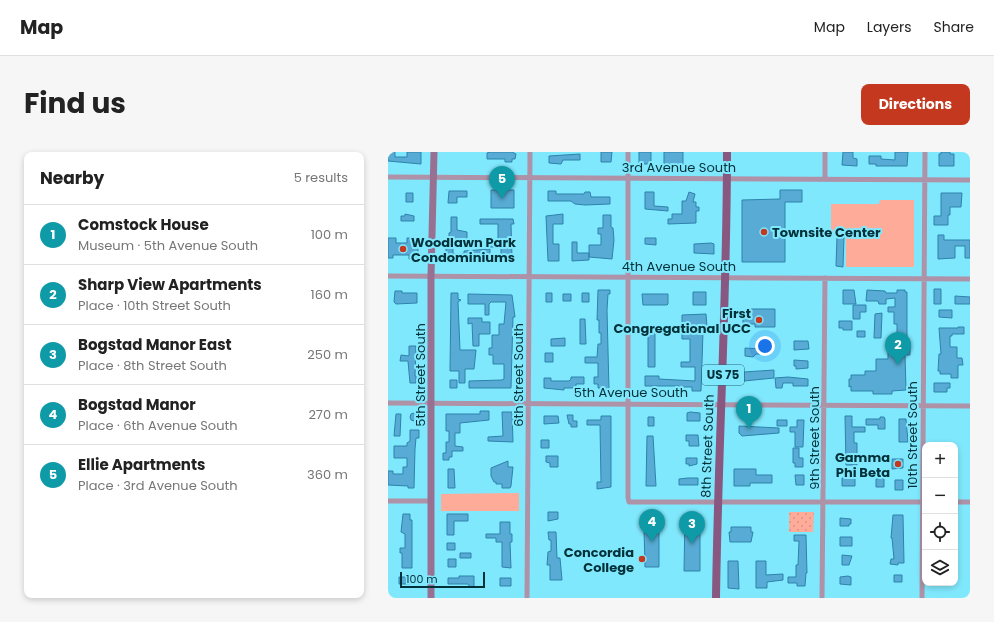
<!DOCTYPE html>
<html lang="en">
<head>
<meta charset="utf-8">
<style>
  body { margin:0; font-family:Poppins,sans-serif; background:#f6f6f6; color:#222 }
  .controls { position:absolute; right:12px; bottom:12px; display:grid; overflow:hidden; border-radius:8px; box-shadow:0 2px 6px #0003 }
  .controls button { width:36px; height:36px; display:grid; place-items:center; padding:0; border:0; border-bottom:1px solid #e0e0e0; background:#fff; color:#222; font:20px sans-serif }
  .scale { position:absolute; left:12px; bottom:10px; width:85px; box-sizing:border-box; padding-left:4px; border:2px solid #003038; border-top:0; font-size:11px; line-height:14px; white-space:nowrap; color:#003038; -webkit-text-stroke:3px #80e8fd; paint-order:stroke }
  .you { position:absolute; left:377px; top:194px; width:14px; height:14px; margin:-10px; border:3px solid #fff; border-radius:50%; background:#1a73e8; box-shadow:0 0 0 6px #1a73e833 }
  .badge { display:grid; place-items:center; width:26px; height:26px; border-radius:50%; background:#c3381f; color:#fff; font-size:13px; font-weight:700 }
  .pin { position:absolute; translate:-50% -33px; filter:drop-shadow(0 1px 2px #0008) }
  .pin::after { content:''; position:absolute; top:21px; width:14px; height:12px; background:inherit; clip-path:polygon(0 0,100% 0,50% 100%) }
  .list { margin:0; padding:0; list-style:none }
  h2 { display:flex; justify-content:space-between; align-items:center; height:52px; margin:0; padding:0 16px; font-size:17px }
  h2 small { font-size:13px; font-weight:400; color:#767676 }
  .list li { display:grid; grid-template-columns:26px 1fr auto; gap:12px; align-items:center; box-sizing:border-box; height:60px; padding:0 16px; border-top:1px solid #e0e0e0 }
  .list b { display:block; font-size:15px; white-space:nowrap }
  .list p { margin:0; font-size:13px; white-space:nowrap; color:#767676 }
  .list em { font-size:13px; font-style:normal; color:#767676 }
  .icon { flex:none; width:22px; height:22px; fill:none; stroke:currentColor; stroke-width:2; stroke-linecap:round; stroke-linejoin:round }
  .map { position:relative; flex:none; width:582px; height:446px; overflow:hidden; border-radius:8px }
  header { display:flex; align-items:center; gap:24px; box-sizing:border-box; height:56px; padding:0 20px; background:#fff; border-bottom:1px solid #e0e0e0 }
  header strong { font-size:19px }
  nav { display:flex; gap:22px; margin-inline-start:auto; font-size:14px }
  .intro { display:flex; align-items:center; justify-content:space-between; box-sizing:border-box; height:96px; padding:0 24px }
  h1 { margin:0; font-size:28px }
  .button { padding:10px 18px; border-radius:8px; background:#c3381f; color:#fff; font-size:14px; font-weight:700 }
  main { display:flex; gap:24px; padding:0 24px }
  aside { flex:1; background:#fff; border-radius:8px; box-shadow:0 2px 6px #0003 }
  .map>svg:first-child { display:block }
  .grass { fill:url(#grass-dots) }
  .park { fill:#feab99 }
  .building { fill:#58abd4; stroke:#2c83ab }
  .lines { fill:none; stroke-linecap:round; stroke-linejoin:round }
  .street { stroke:#ad92a8; stroke-width:5 }
  .secondary { stroke:#987091; stroke-width:7 }
  .primary { stroke:#885880; stroke-width:8 }
  .poi-dot { fill:#c3381f; stroke:#80e8fd; stroke-width:1.5 }
  .labels { text-anchor:middle; stroke-width:4; stroke-linejoin:round; paint-order:stroke }
  .shield { fill:#80e8fd; stroke:#266773; stroke-width:1 }
  .shield-label { font-size:12px; font-weight:bold; fill:#003038 }
  .street-label { font-size:13px; fill:#003038; stroke:#80e8fd }
  .poi-label { font-size:13px; font-weight:bold; fill:#003038; stroke:#80e8fd; text-anchor:end }
</style>
</head>
<body>
<header>
<strong>Map</strong>
<nav><a>Map</a><a>Layers</a><a>Share</a></nav>
</header>
<div class="intro"><h1>Find us</h1><a class="button">Directions</a></div>
<main>
<aside>
<h2>Nearby<small>5 results</small></h2>
<ul class="list">
<li><span class="badge" style="background:#0f9aa8">1</span><div><b>Comstock House</b><p>Museum · 5th Avenue South</p></div><em>100 m</em></li>
<li><span class="badge" style="background:#0f9aa8">2</span><div><b>Sharp View Apartments</b><p>Place · 10th Street South</p></div><em>160 m</em></li>
<li><span class="badge" style="background:#0f9aa8">3</span><div><b>Bogstad Manor East</b><p>Place · 8th Street South</p></div><em>250 m</em></li>
<li><span class="badge" style="background:#0f9aa8">4</span><div><b>Bogstad Manor</b><p>Place · 6th Avenue South</p></div><em>270 m</em></li>
<li><span class="badge" style="background:#0f9aa8">5</span><div><b>Ellie Apartments</b><p>Place · 3rd Avenue South</p></div><em>360 m</em></li>
</ul>
</aside>
<div class="map">
<svg width="582" height="446" viewBox="0 0 582 446">
  <defs>
    <pattern id="grass-dots" width="8" height="8" patternUnits="userSpaceOnUse"><rect width="8" height="8" fill="#feab99"/><path d="M2 2h.1M6 6h.1" fill="none" stroke="#d89385" stroke-width="1.8" stroke-linecap="round"/></pattern>
  </defs>
  <rect width="100%" height="100%" fill="#80e8fd"/>
  <path class="grass" d="M401 360H426L425 380H401Z"/>
  <path class="park" d="M492 48H526V115H458V83H443V52H491Z
    M131 341V359H53V342Z"/>
  <path class="building" d="M0 0H7V5H19V0H33V12L0 9Z
    M102 0H124L128 2 127 7H124V10H117V7H99V1Z
    M213 0H224L223 10H213Z
    M251 0H263V12H251Z
    M276 0H295V13L276 12Z
    M455 0H465V6L469 7V14L454 13Z
    M507 0H520L519 14H488V12H481V4H493V7L507 8Z
    M553 0H562V2H566V14H551V2H553Z
    M192 2V8H175L173 12 161 11V4Z
    M103 38H126V56H103Z
    M392 38H414V50H397V110H354V48L392 47Z
    M61 39H79V45H69V51H60Z
    M160 39H168V42H196L197 40H202L203 45H222V52L197 53 187 52 183 49H160Z
    M257 40H266V54L280 55V59L257 57Z
    M301 40 307 42 305 50H308V55H311V59H308V71L280 72V67H284V62H294V49H298Z
    M18 41H25V50H18Z
    M553 41H574L573 55H562V63H560V73H546V64H553Z
    M17 62 26 64V69H13V64H17Z
    M175 62V72H165V92H171V109H160L158 64Z
    M215 63H223V75L225 76 226 88 224 107 201 105V93H213V82H210V76H215Z
    M63 65H69V78L79 80V89H65V102H76V99L102 97V106L58 108V95H61V81L63 80Z
    M92 67H125L126 72H123L124 106H113V95H102V89H110V72H92Z
    M550 83H556V88H582V106H577V94H567V106L550 107Z
    M449 85H456L455 115 448 114Z
    M0 86H8V91H19V86H30V107H21V103H5V106H0Z
    M257 86H268V93L257 92Z
    M184 90H189V101H201V108L184 109Z
    M323 91 326 92V102L306 101V92Z
    M546 137H553V152H546Z
    M210 138H222V142H220L219 158 221 238H214V236H210V232H206V225H210V211H197V205H209L210 192H213V181H211V168H209Z
    M455 138H466L468 152H455Z
    M479 138 497 139 498 141H509V138H517V140H519V190H522V203H517L518 238 504 239V242H485V239H463V234L461 235V227H463V223H477V219H488V207H500V190H509V172H506V160H500V155H507V146L498 147V152H491L490 149H478Z
    M7 139H14V141H29V151L8 152 6 150Z
    M305 140H318V153H305Z
    M63 141H70V147L73 148 70 150 72 198H88L86 217H77V231H71V219H62Z
    M158 141H164V150H158Z
    M194 141H201V150H194Z
    M80 142 124 143 127 165H125L123 236H81V229L114 228 116 227V212H105V203H101V196H104V183H111V172H116L118 150H103L101 152V163H97V152H80Z
    M175 142H183V149H175Z
    M254 142H280V152L279 153H255Z
    M567 144 582 145V152H567Z
    M465 153H478V160H472V167H465Z
    M358 157H387V175H367V172H355V163H353V159H358Z
    M551 158H564V166L551 165Z
    M494 161 493 186H486L487 162Z
    M318 162 319 175 318 180H315L313 239H304V235H291V234H257V224H271V227L307 229V215H293V210H302V187H294V163Z
    M80 166H94V170H102V182H91V194H85L84 171 80 172Z
    M192 167H197L198 192H192Z
    M451 169H464V178H455V176H451Z
    M570 175H576V182H564V184H562V195H569V206H574L575 213H570V226H563V222H552V219H550L551 202H553L551 176H570Z
    M260 177H267V215H260Z
    M469 179H477V185H469Z
    M177 186V194H163V187Z
    M406 189H420L421 197 406 198Z
    M21 194H28L27 224H28V231H22L20 209H12L13 203 21 204Z
    M357 196 373 197V202H368L365 205 357 204Z
    M157 201H165V210H157Z
    M406 208 420 209V216L408 217V214H406Z
    M386 218V226L356 229V220Z
    M183 225H196V232H188V236H176V238L156 236V226H163V229H181L183 227Z
    M400 225 420 227V234H405V231H395L394 236H388L387 226Z
    M62 228H69V236H62Z
    M546 231H562V236H559V240H546Z
    M92 259H101V268L72 271V281H67V294L75 295V299H64V305H61V308H55V301H58V290H61V279H58V262H92Z
    M114 260H124L125 290 100 289V285L115 284Z
    M302 260 312 261V269H299V261Z
    M22 265a4 4 0 1 1 8 0a4 4 0 1 1-8 0Z
    M8 262H13L12 284H6Z
    M179 263H185V269H189V275H183V272H181Z
    M156 264H170L171 271 156 272Z
    M213 264H223V335L209 337V330H213L212 273H199V268H213Z
    M457 264H464V275H477V280H466V291H469V313H458Z
    M260 265H266V274H260Z
    M492 265H496L497 267V277H490V273H478V267H492Z
    M511 267H518L520 290H511Z
    M389 268H399V274H389Z
    M409 268H416L415 295H407V280H402V275H409Z
    M351 274 391 276V281L354 284 351 281Z
    M22 278H31V286H28L27 297 26 336H20V334L0 333V319H5V322H15V315H19V306H6V294H19V291L22 289Z
    M298 283H310L311 294H301V289H298Z
    M259 284H265L268 334H258Z
    M153 288H161V296H153Z
    M405 296H411V306H415V315H407V311H405Z
    M158 304H170V315H162V311L158 310Z
    M298 306H309V312L301 314V312H298Z
    M504 307H515V316L504 317Z
    M120 309V315H125L123 334 122 336H114V332H108V330H106L103 324V316Z
    M60 317H66L67 336H60Z
    M346 317H368V323H384V331H362V334H346Z
    M407 323H416V333H408Z
    M300 326H310V333H291V327Z
    M454 326H467V334H454Z
    M496 326V335H488V327Z
    M507 328H515V338H507Z
    M160 360H170V367L160 369Z
    M15 362H22V368H24V416H14V401H12V396H17V382L13 380Z
    M59 362H80V369H66V383H59Z
    M505 363H515L516 411H510V413L502 412 503 407H506L504 386H503Z
    M259 364H271V415H257L256 377Z
    M297 364H312V419H296Z
    M452 366 463 367V372H461V374H452Z
    M112 370H122V382H124V390H122L123 416 114 415V390H108V386H98V382H112Z
    M343 375H363V380H365L363 390H342L341 380H343Z
    M160 380H168L169 406H172L174 428H162V413H159L160 400 163 399V388H161Z
    M406 383H418L419 421H418L417 434H409V431H400V425H408V413H410L411 389H406Z
    M452 385H464V394H452Z
    M59 391H67V398H59Z
    M72 401H83V406H72Z
    M454 403 464 404 461 413H454Z
    M60 407H68V415H60Z
    M340 409H350L351 437 340 436Z
    M368 409H378V423L395 422V428L379 430V436H368Z
    M506 423H514V430H506Z
    M71 424H86V435H82L80 432H60V426H71Z
    M460 424 463 425V433L452 432V425Z
    M11 425H22V432H11Z
    M112 426H123V434H112Z"/>
  <g class="lines">
    <path class="street" d="M240 0V346L241 350H537
      M0 25 582 28
      M437 27V0
      M0 124 582 127
      M0 251 582 254
      M0 349H43
      M567 350H582
      M139 446 142 0
      M434 446 437 126
      M534 446 537 0"/>
    <path class="secondary" d="M43 446V125L46 0"/>
    <path class="primary" d="M328 446C330 297 339 149 339 0"/>
  </g>
  <g class="poi-dot">
    <circle cx="376" cy="80" r="4"/>
    <circle cx="15" cy="97" r="4"/>
    <circle cx="371" cy="168" r="4"/>
    <circle cx="510" cy="312" r="4"/>
    <circle cx="254" cy="407" r="4"/>
  </g>
  <g class="labels">
    <rect class="shield" x="314" y="213" width="42" height="20" rx="3"/>
    <g class="shield-label">
      <text x="335" y="227">US 75</text>
    </g>
    <g class="street-label">
      <text x="291" y="20">3rd Avenue South</text>
      <text x="291" y="119">4th Avenue South</text>
      <text transform="translate(32 223) rotate(-90)" y="5">5th Street South</text>
      <text transform="translate(130 223) rotate(-90)" y="5">6th Street South</text>
      <text x="243" y="245">5th Avenue South</text>
      <text transform="translate(524 283) rotate(-90)" y="5">10th Street South</text>
      <text transform="translate(426 286) rotate(-90)" y="5">9th Street South</text>
      <text transform="translate(319 294) rotate(-88)" y="5">8th Street South</text>
    </g>
    <g class="poi-label">
      <text x="384" y="85" text-anchor="start">Townsite Center</text>
      <text x="23" y="95" text-anchor="start">Woodlawn Park<tspan x="23" dy="15">Condominiums</tspan></text>
      <text x="363" y="166">First<tspan x="363" dy="15">Congregational UCC</tspan></text>
      <text x="502" y="310">Gamma<tspan x="502" dy="15">Phi Beta</tspan></text>
      <text x="246" y="405">Concordia<tspan x="246" dy="15">College</tspan></text>
    </g>
  </g>
</svg>
<div class="controls">
<button>+</button>
<button>−</button>
<button><svg class="icon" aria-label="locate" viewBox="0 0 24 24"><circle cx="12" cy="12" r="6"/><path d="M12 2v4M12 18v4M2 12h4M18 12h4"/></svg></button>
<button><svg class="icon" aria-label="layers" viewBox="0 0 24 24"><path d="M12 4l9 5-9 5-9-5zM3 14l9 5 9-5"/></svg></button>
</div>
<div class="scale">100 m</div>
<div class="you"></div>
<div class="pin badge" style="left:361px;top:277px;background:#0f9aa8">1</div>
<div class="pin badge" style="left:510px;top:213px;background:#0f9aa8">2</div>
<div class="pin badge" style="left:304px;top:392px;background:#0f9aa8">3</div>
<div class="pin badge" style="left:264px;top:390px;background:#0f9aa8">4</div>
<div class="pin badge" style="left:114px;top:47px;background:#0f9aa8">5</div>
</div>
</main>
</body>
</html>
